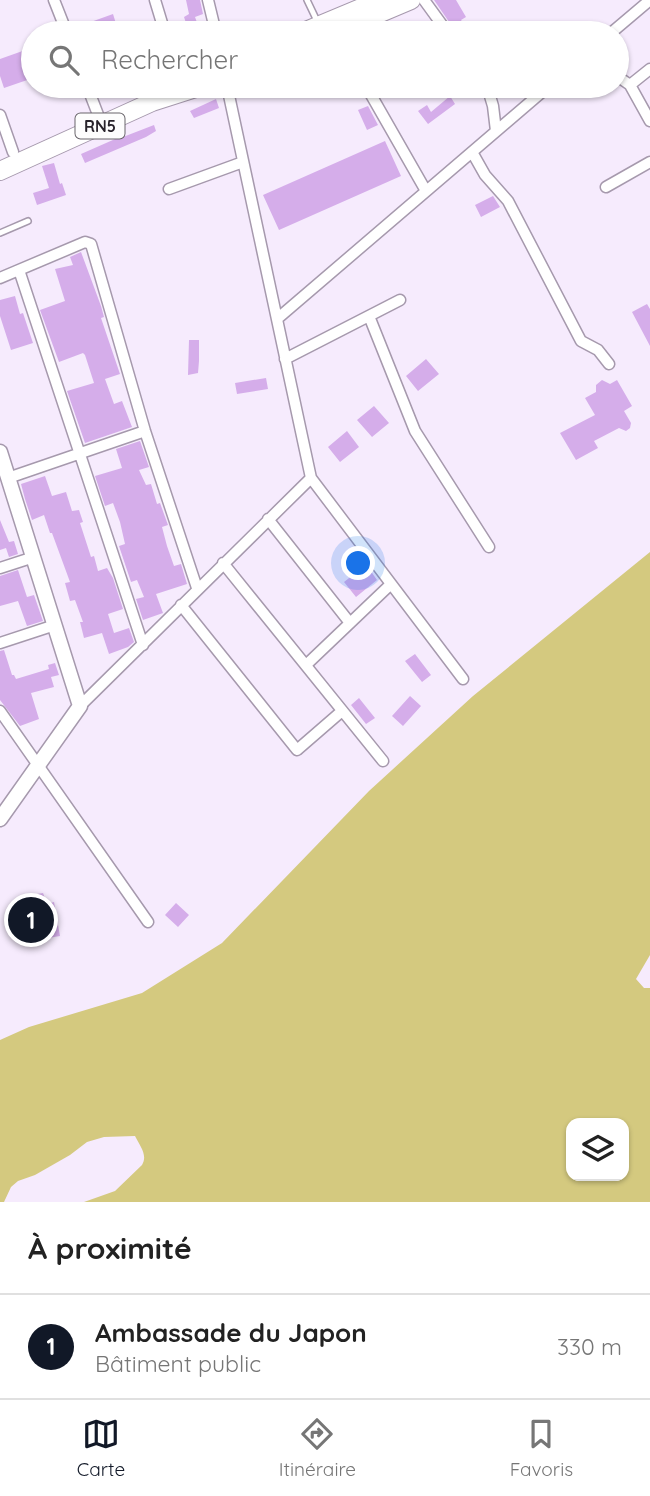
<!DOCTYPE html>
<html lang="fr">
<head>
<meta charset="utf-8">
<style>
  body { margin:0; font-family:Quicksand,sans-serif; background:#f2f2f2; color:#222 }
  .controls { position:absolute; right:21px; bottom:21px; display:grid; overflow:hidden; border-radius:14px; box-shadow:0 2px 5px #0004 }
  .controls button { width:63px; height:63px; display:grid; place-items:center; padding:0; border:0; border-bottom:2px solid #e0e0e0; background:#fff; color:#222; font:35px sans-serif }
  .you { position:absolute; left:359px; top:564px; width:24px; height:24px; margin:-18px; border:5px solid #fff; border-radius:50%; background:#1a73e8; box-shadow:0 0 0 10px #1a73e833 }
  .badge { display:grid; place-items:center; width:46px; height:46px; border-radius:50%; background:#111827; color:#fff; font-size:23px; font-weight:700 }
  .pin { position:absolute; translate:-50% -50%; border:4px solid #fff; box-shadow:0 2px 7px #0006 }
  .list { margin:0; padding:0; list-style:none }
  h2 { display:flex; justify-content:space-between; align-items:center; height:91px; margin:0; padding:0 28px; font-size:30px }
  h2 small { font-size:23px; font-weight:400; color:#767676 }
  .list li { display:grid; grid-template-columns:46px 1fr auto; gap:21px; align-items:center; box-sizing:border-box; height:105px; padding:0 28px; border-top:2px solid #e0e0e0 }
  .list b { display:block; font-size:26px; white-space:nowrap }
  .list p { margin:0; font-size:23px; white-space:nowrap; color:#767676 }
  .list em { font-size:23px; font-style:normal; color:#767676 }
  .icon { flex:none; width:38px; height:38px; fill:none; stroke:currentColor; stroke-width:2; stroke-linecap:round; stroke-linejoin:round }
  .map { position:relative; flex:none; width:650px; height:1202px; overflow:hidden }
  .search { position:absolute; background:#fff; box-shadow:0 2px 5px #0004; left:21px; right:21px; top:21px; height:77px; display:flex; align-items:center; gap:18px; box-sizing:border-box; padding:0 24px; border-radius:38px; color:#767676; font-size:26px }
  .sheet { height:196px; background:#fff }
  nav { display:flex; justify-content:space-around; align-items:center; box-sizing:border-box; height:98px; border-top:2px solid #e0e0e0; background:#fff; font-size:19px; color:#767676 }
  nav a { display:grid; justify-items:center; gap:4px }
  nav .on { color:#111827 }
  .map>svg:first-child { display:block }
  .water { fill:#d4c97f; fill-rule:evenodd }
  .building { fill:#d5adea }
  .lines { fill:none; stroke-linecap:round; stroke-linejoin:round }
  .service-casing { stroke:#a699ad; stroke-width:8 }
  .minor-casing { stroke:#a699ad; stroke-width:13 }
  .tertiary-casing { stroke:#a699ad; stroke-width:17 }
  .trunk-casing { stroke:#a699ad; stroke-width:20 }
  .service { stroke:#fff; stroke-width:5 }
  .minor { stroke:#fff; stroke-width:10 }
  .tertiary { stroke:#fff; stroke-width:14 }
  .trunk { stroke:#fff; stroke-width:18 }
  .labels { text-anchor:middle; stroke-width:6; stroke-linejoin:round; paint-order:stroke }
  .shield { fill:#fdfdfd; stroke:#68646a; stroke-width:2 }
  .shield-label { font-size:16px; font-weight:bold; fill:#28232b }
</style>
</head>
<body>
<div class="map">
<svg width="650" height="1202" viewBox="0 0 650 1202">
  <rect width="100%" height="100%" fill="#f6ebfd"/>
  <path class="water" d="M650 552V955L636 979 644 988H650V1202H84L115 1191 142 1165C148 1155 140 1146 135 1136L104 1137 87 1142 70 1155 35 1175 18 1181 11 1187 4 1202H0V1040L29 1027 142 993 222 943 369 791 473 696ZM571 1123H624V1176H571Z"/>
  <path class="building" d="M186 0H200L203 14 195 17 199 28 189 32 184 17 189 14Z
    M434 0H456L466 17 461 20 466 28 456 32Z
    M113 14 118 30 141 22 143 28 154 24 157 33H92L88 23Z
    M31 48 33 56V78L4 88 0 76V59Z
    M450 96 455 104 428 124 418 111 427 105 431 112Z
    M216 99 219 108 194 118 190 111Z
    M368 106 378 125 367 130 358 110Z
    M154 125 156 131 146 137 85 163 81 154 122 136 123 137Z
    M385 141 401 176 279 230 263 195Z
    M54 163 60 184 62 183 66 195 37 205 33 193 49 188 42 166Z
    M493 196 500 207 481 217 475 205Z
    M81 252 101 306 104 317 101 318 120 374 105 379 114 404 122 401 132 427 85 443 67 391 94 383 85 355 83 353 59 362 40 310 65 301 55 269 73 265 70 257Z
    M15 296 20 314 23 313 33 343 11 350 0 316V300Z
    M647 304 650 309V346L632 312Z
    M189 340H199V361L198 373 188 375Z
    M426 359 439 374 418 391 406 376Z
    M266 378 268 389 237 394 235 383Z
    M602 380 610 384 617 380 632 406 624 411 631 423 630 428 626 431 619 428 594 441 598 448 576 460 560 433 595 415 585 398 596 392V385Z
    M374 406 389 423 372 437 357 420Z
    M347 431 359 447 340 462 328 447Z
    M140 441 149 467 139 470 146 485 151 484 157 504 160 503 168 525 162 527 167 546 174 566 181 564 187 584 156 594 163 613 143 620 136 599 144 597 137 580 131 582 119 546 125 544 120 522 113 503 105 506 95 476 122 468 116 449Z
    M45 476 52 496 66 492 72 511 79 510 83 522 80 523 91 557 94 556 98 571 107 568 113 578 123 609 108 614 114 633 129 628 134 642 128 647 109 654 102 633 84 638 80 622H83L75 600 70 601 65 583 70 582 52 533H50L44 515 32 520 25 499 21 484Z
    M0 520 9 542 14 541 18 554 9 557 6 548 0 550Z
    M363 560 377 580 356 597 344 582 358 571 354 566Z
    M18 570 27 597 34 595 43 621 27 626 18 601 0 606V576Z
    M4 650 12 675H14L16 679 49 669 48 665 55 663 59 675 51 677 54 687 31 693 39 719 20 726 0 700V651Z
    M415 654 431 675 422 682 405 661Z
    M410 696 421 706 403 726 392 716Z
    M359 698 375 718 366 724 351 705Z
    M43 893 47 904 54 902 60 936 24 942 18 908 25 907 26 896Z
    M176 903 189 915 178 927 165 915Z"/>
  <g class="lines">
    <defs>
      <path id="service" d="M307 0 318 23
        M0 233 28 221"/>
      <path id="minor" d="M54 0 67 33
        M155 0 165 33
        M208 0 216 33
        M424 0 448 33
        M611 33 650 0
        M617 76 630 85 650 121
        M630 85 650 69
        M87 86 102 125
        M366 86 426 191
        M487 86 493 106 496 131
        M0 115 13 152
        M472 152 485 175 508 201 581 341 598 350 609 364
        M606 187 650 162
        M169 189 243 162
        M19 270 143 645
        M0 278 85 242 91 244 145 431 197 588
        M369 316 415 431 489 547
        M277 319 549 86
        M285 359 400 300
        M8 478 145 431
        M311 478 463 679
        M268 519 350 623
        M223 563 383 761
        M0 568 34 557
        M181 605 297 750 342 711
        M0 643 55 625
        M306 665 391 584
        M80 706 311 478 227 86
        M0 711 148 922"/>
      <path id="tertiary" d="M0 452 80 706 0 819"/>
      <path id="trunk" d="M301 33 380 0
        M333 33 411 0
        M0 171 152 102 202 86"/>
    </defs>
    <use href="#service" class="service-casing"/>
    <use href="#minor" class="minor-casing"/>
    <use href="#tertiary" class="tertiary-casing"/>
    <use href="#trunk" class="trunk-casing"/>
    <use href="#service" class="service"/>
    <use href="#minor" class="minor"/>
    <use href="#tertiary" class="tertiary"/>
    <use href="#trunk" class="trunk"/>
  </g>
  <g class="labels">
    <rect class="shield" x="75.5" y="113.5" width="49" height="25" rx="5"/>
    <g class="shield-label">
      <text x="100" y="132">RN5</text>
    </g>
  </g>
</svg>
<div class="controls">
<button><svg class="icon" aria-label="layers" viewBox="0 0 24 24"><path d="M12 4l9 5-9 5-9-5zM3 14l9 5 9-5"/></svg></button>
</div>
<div class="you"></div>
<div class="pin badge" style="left:31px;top:920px">1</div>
<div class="search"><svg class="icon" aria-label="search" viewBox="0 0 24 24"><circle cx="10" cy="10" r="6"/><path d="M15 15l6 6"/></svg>Rechercher</div>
</div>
<section class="sheet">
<h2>À proximité<small></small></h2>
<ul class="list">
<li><span class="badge">1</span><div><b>Ambassade du Japon</b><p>Bâtiment public</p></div><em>330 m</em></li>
</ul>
</section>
<nav>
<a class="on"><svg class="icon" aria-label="map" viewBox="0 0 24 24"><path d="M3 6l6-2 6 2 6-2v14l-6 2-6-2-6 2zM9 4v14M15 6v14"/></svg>Carte</a>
<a><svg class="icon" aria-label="directions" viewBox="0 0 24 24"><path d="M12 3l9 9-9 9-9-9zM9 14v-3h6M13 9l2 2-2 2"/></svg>Itinéraire</a>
<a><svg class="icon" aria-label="saved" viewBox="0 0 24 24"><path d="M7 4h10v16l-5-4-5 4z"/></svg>Favoris</a>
</nav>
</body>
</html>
